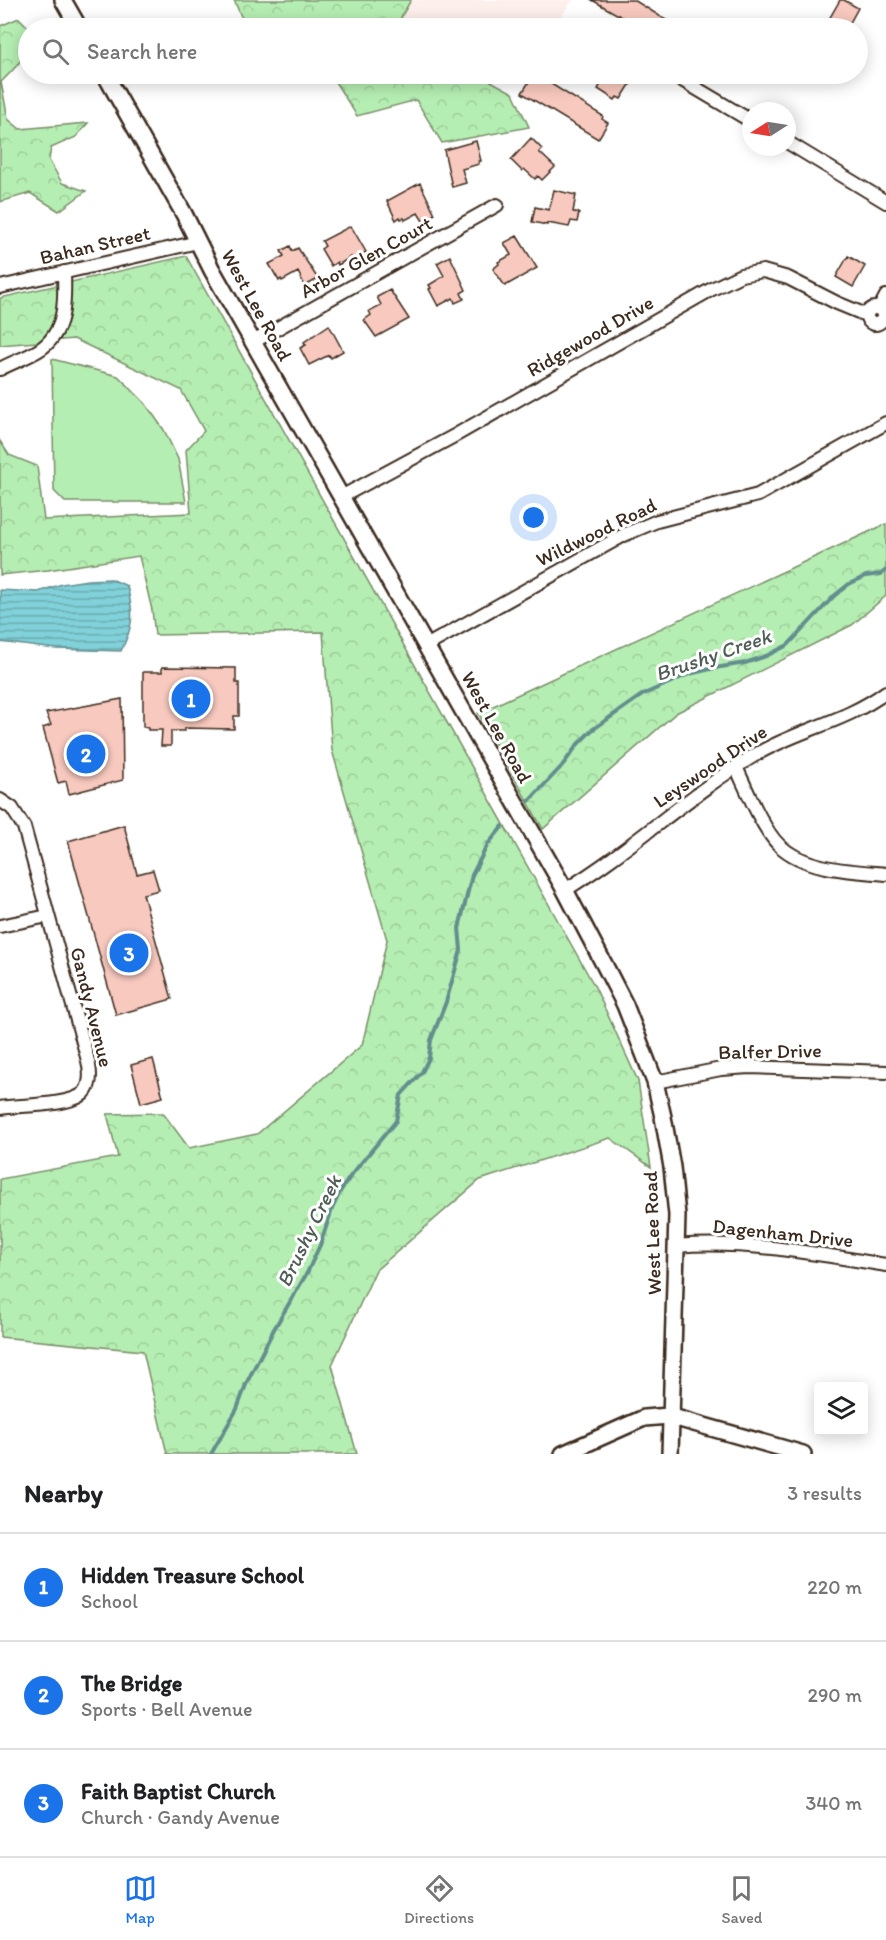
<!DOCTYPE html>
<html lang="en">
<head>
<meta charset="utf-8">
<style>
  body { margin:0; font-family:Itim,sans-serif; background:#f2f2f2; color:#202124 }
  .controls { position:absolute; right:18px; bottom:18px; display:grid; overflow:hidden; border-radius:6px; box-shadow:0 3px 15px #0003 }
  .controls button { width:54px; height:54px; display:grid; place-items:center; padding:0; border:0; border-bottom:2px solid #e0e0e0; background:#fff; color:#202124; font:30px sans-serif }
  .compass { position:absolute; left:742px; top:102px; width:54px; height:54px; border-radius:50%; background:#fff; box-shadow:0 3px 15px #0003; rotate:258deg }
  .you { position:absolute; left:534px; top:518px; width:21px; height:21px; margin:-15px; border:4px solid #fff; border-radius:50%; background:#1a73e8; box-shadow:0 0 0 9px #1a73e833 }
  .badge { display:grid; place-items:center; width:39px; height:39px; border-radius:50%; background:#1a73e8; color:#fff; font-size:20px; font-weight:700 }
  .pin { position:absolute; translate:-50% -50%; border:3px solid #fff; box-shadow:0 2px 6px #0006 }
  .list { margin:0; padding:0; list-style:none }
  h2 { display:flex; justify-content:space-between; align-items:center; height:78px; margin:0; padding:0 24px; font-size:26px }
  h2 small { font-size:20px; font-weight:400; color:#757577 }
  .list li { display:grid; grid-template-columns:39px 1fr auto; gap:18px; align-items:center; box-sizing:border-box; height:108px; padding:0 24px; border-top:2px solid #e0e0e0 }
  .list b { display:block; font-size:22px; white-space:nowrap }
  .list p { margin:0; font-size:20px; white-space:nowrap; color:#757577 }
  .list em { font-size:20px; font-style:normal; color:#757577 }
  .icon { flex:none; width:33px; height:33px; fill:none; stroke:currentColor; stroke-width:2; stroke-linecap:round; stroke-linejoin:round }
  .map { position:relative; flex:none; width:886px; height:1454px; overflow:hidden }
  .search { position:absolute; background:#fff; box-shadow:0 3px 15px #0003; left:18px; right:18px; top:18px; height:66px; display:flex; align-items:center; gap:15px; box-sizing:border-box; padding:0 21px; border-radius:33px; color:#757577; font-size:22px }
  .sheet { height:402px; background:#fff }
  nav { display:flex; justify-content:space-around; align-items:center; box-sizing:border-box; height:84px; border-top:2px solid #e0e0e0; background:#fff; font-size:16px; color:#757577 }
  nav a { display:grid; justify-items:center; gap:3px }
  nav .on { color:#1a73e8 }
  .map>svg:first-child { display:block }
  .built { fill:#fdefec }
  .grass { fill:#b5eeb2; stroke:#788c68; stroke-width:1.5 }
  .forest { fill:url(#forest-crowns); stroke:#788c68; stroke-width:1.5 }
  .water { fill:url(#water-rules); stroke:#648e8e; stroke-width:1.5 }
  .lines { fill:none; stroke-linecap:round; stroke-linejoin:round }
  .stream { stroke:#648e8e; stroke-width:4 }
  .building { fill:#f8c9be; stroke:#3b2a1e; stroke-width:1.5 }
  .minor-casing { stroke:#3b2a1e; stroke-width:16 }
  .tertiary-casing { stroke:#3b2a1e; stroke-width:20 }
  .minor { stroke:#fff; stroke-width:12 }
  .tertiary { stroke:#fff; stroke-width:15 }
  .labels { text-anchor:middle; stroke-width:6; stroke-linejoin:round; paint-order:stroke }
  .street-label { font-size:20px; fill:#3b2a1e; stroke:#fff }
  .water-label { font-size:21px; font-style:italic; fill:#505c56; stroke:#fff }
</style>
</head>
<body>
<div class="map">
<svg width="886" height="1454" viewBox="0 0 886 1454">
  <defs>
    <pattern id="forest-crowns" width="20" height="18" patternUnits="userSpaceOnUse" patternTransform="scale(1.5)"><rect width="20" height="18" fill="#b5eeb2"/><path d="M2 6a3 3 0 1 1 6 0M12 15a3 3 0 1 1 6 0" fill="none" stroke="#9dcc99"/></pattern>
    <pattern id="water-rules" width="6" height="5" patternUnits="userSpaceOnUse" patternTransform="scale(1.5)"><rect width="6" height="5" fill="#80d1d9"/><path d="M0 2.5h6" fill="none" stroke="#6aaaaf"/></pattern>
  </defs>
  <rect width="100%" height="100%" fill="#fff"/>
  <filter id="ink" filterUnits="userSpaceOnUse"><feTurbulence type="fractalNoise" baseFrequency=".0167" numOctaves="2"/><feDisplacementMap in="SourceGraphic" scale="12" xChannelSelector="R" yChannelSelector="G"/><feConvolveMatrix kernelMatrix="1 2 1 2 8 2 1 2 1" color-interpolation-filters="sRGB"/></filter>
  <g filter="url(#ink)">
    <path class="built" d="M402 0H573L552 28H393Z"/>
    <path class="grass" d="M52 359 118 376 145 403 164 430 178 459 186 502H65L54 491Z"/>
    <path class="forest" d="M234 0H411L401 17 408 28H246Z
      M19 18 29 28C28 57 20 63 1 82L8 119 20 129 88 123 76 137 51 148 49 160 62 183 86 191 59 211 30 193 0 202V26Z
      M330 74H478L513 93 529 127 442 143 416 100 357 116Z
      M186 256 595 987 638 1081 651 1167 610 1138 480 1180 376 1270 332 1365 357 1454H167L143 1351 0 1337V1179L118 1157 107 1114 163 1113 189 1148 257 1134 362 1045 387 940 332 750 323 632 155 635 152 610 139 556 48 570 0 575V441L9 455 37 466 44 520 191 513 186 450 204 431 181 390 74 339 0 345V298Z
      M886 524V596L852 625 676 713 543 829 478 713Z"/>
    <path class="water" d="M111 579 127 586C134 614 134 625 121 651L56 649 0 642V590L38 592 62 584 88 580Z"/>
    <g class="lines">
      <path class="stream" d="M529 801 562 766 578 744 592 730 642 695 689 674 715 668 745 663 766 656 788 645 834 596 849 584 866 576 881 574 886 570
        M211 1454 237 1409 247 1382 274 1329 307 1273 320 1245 332 1209 341 1190 352 1174 396 1121 401 1095 422 1072 429 1058 431 1040 446 1002 461 950 459 928 472 875 488 844 503 826"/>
    </g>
    <path class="building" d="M592 0H634L679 28H641Z
      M840 0H844L858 8 847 28H824Z
      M602 74H622L633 80 621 99 617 97 615 100 598 89 600 86 596 83Z
      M532 77 538 80 540 77 603 116 602 119 608 123 598 139 522 93Z
      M531 138 542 149 539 152 555 167 542 180 538 176 535 179 524 169 522 171 511 160Z
      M476 141 481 161H479V164L462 169 466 183 452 187 444 150Z
      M420 183 435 214 423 221 418 213 405 220 404 218 401 219 400 217 396 220 387 201Z
      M554 190 576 195 573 212 579 213 577 222 571 221 569 227 547 223V225L532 222 535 207 549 210Z
      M351 226 366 252 352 260 351 257 338 265 337 262 331 266 321 249 325 246 322 241Z
      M517 236 537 268 505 286 493 269 499 264 498 262 511 255 504 243Z
      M290 246 292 251 298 248 318 279 305 286 298 272 282 281 281 279 279 281 269 264 284 256 281 251Z
      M450 256 466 290 461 293 464 299 455 303 453 298 438 306 429 289 431 288 429 285 444 276 437 263Z
      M848 256 865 266 853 287 836 277Z
      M390 290 409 319 376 337 364 320 371 315 369 311 381 305 377 297Z
      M329 325 343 351 331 358 329 355 309 365 300 348 306 345 304 342Z
      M162 667 236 668V683H239V716H234V729L185 728V731H171V746H161L162 730H148V728L143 727V672H162Z
      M122 699 123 780 69 794 66 781 58 783 43 728 51 725 46 713Z
      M124 825 137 874 153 870 159 890 143 894 172 999 116 1015 68 841Z
      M153 1059 163 1097 141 1103 131 1065Z"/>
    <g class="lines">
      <defs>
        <path id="minor" d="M672 74 751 121
          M787 142 886 202
          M0 287 198 242
          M867 316a8 8 0 1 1 16 0a8 8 0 1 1-16 0Z
          M879 309 886 296
          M253 342 497 205
          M0 369C13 362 26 358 39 350 66 333 65 301 64 272
          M341 497 456 435 712 289 741 275 763 271 788 278 837 303 866 315
          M426 646 624 535 657 521 758 495 886 423
          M736 767C746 788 763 830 779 845 805 870 852 871 886 874
          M0 800 12 808 24 827 87 1057C90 1068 93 1083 84 1093 71 1106 19 1105 0 1108
          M565 890C631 850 688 795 755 755 797 730 846 722 886 692
          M0 926 48 916
          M655 1082 721 1069 749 1067 886 1072
          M676 1246C747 1240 816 1254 886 1265"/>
        <path id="tertiary" d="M63 0 79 28
          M105 74 184 214 212 270 565 890 605 966 625 1005 641 1046 655 1082 663 1117 672 1167 677 1215 670 1454
          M563 1454 644 1418 669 1416 803 1454"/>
      </defs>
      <use href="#minor" class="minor-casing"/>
      <use href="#tertiary" class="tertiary-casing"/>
      <use href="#minor" class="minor"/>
      <use href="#tertiary" class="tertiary"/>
    </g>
  </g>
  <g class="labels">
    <g class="street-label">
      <text transform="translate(95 245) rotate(-13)" y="7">Bahan Street</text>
      <text transform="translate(366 257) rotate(-29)" y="7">Arbor Glen Court</text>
      <text transform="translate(257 305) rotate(61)" y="7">West Lee Road</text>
      <text transform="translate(590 336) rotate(-30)" y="7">Ridgewood Drive</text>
      <text transform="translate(596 532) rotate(-26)" y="7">Wildwood Road</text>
      <text transform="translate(497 727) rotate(61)" y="7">West Lee Road</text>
      <text transform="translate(710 766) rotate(-34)" y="7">Leyswood Drive</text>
      <text transform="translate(92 1007) rotate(76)" y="7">Gandy Avenue</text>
      <text transform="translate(770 1051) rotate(-1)" y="7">Balfer Drive</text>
      <text transform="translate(652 1233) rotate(-92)" y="7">West Lee Road</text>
      <text transform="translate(783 1233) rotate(6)" y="7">Dagenham Drive</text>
    </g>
    <g class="water-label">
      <text transform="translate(713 655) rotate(-19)" y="7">Brushy Creek</text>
      <text transform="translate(309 1231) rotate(-64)" y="7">Brushy Creek</text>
    </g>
  </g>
</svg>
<div class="controls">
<button><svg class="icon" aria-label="layers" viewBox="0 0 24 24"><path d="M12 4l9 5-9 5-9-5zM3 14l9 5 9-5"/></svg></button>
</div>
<svg class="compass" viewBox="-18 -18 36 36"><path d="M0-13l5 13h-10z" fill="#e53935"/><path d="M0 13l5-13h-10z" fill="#757577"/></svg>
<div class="you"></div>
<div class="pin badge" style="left:191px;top:699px">1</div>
<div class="pin badge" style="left:86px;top:754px">2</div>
<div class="pin badge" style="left:129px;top:953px">3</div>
<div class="search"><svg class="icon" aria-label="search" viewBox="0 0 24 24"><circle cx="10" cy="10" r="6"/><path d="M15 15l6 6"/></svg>Search here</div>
</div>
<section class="sheet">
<h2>Nearby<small>3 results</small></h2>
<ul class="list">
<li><span class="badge">1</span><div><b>Hidden Treasure School</b><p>School</p></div><em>220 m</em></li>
<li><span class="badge">2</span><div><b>The Bridge</b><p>Sports · Bell Avenue</p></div><em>290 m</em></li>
<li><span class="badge">3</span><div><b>Faith Baptist Church</b><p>Church · Gandy Avenue</p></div><em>340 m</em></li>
</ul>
</section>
<nav>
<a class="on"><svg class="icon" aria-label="map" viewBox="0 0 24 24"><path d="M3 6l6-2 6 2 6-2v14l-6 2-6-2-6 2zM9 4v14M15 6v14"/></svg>Map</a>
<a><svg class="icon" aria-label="directions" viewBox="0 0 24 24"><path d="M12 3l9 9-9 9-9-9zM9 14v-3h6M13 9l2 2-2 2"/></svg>Directions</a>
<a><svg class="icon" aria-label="saved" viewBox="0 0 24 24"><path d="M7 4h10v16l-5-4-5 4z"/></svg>Saved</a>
</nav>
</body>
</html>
